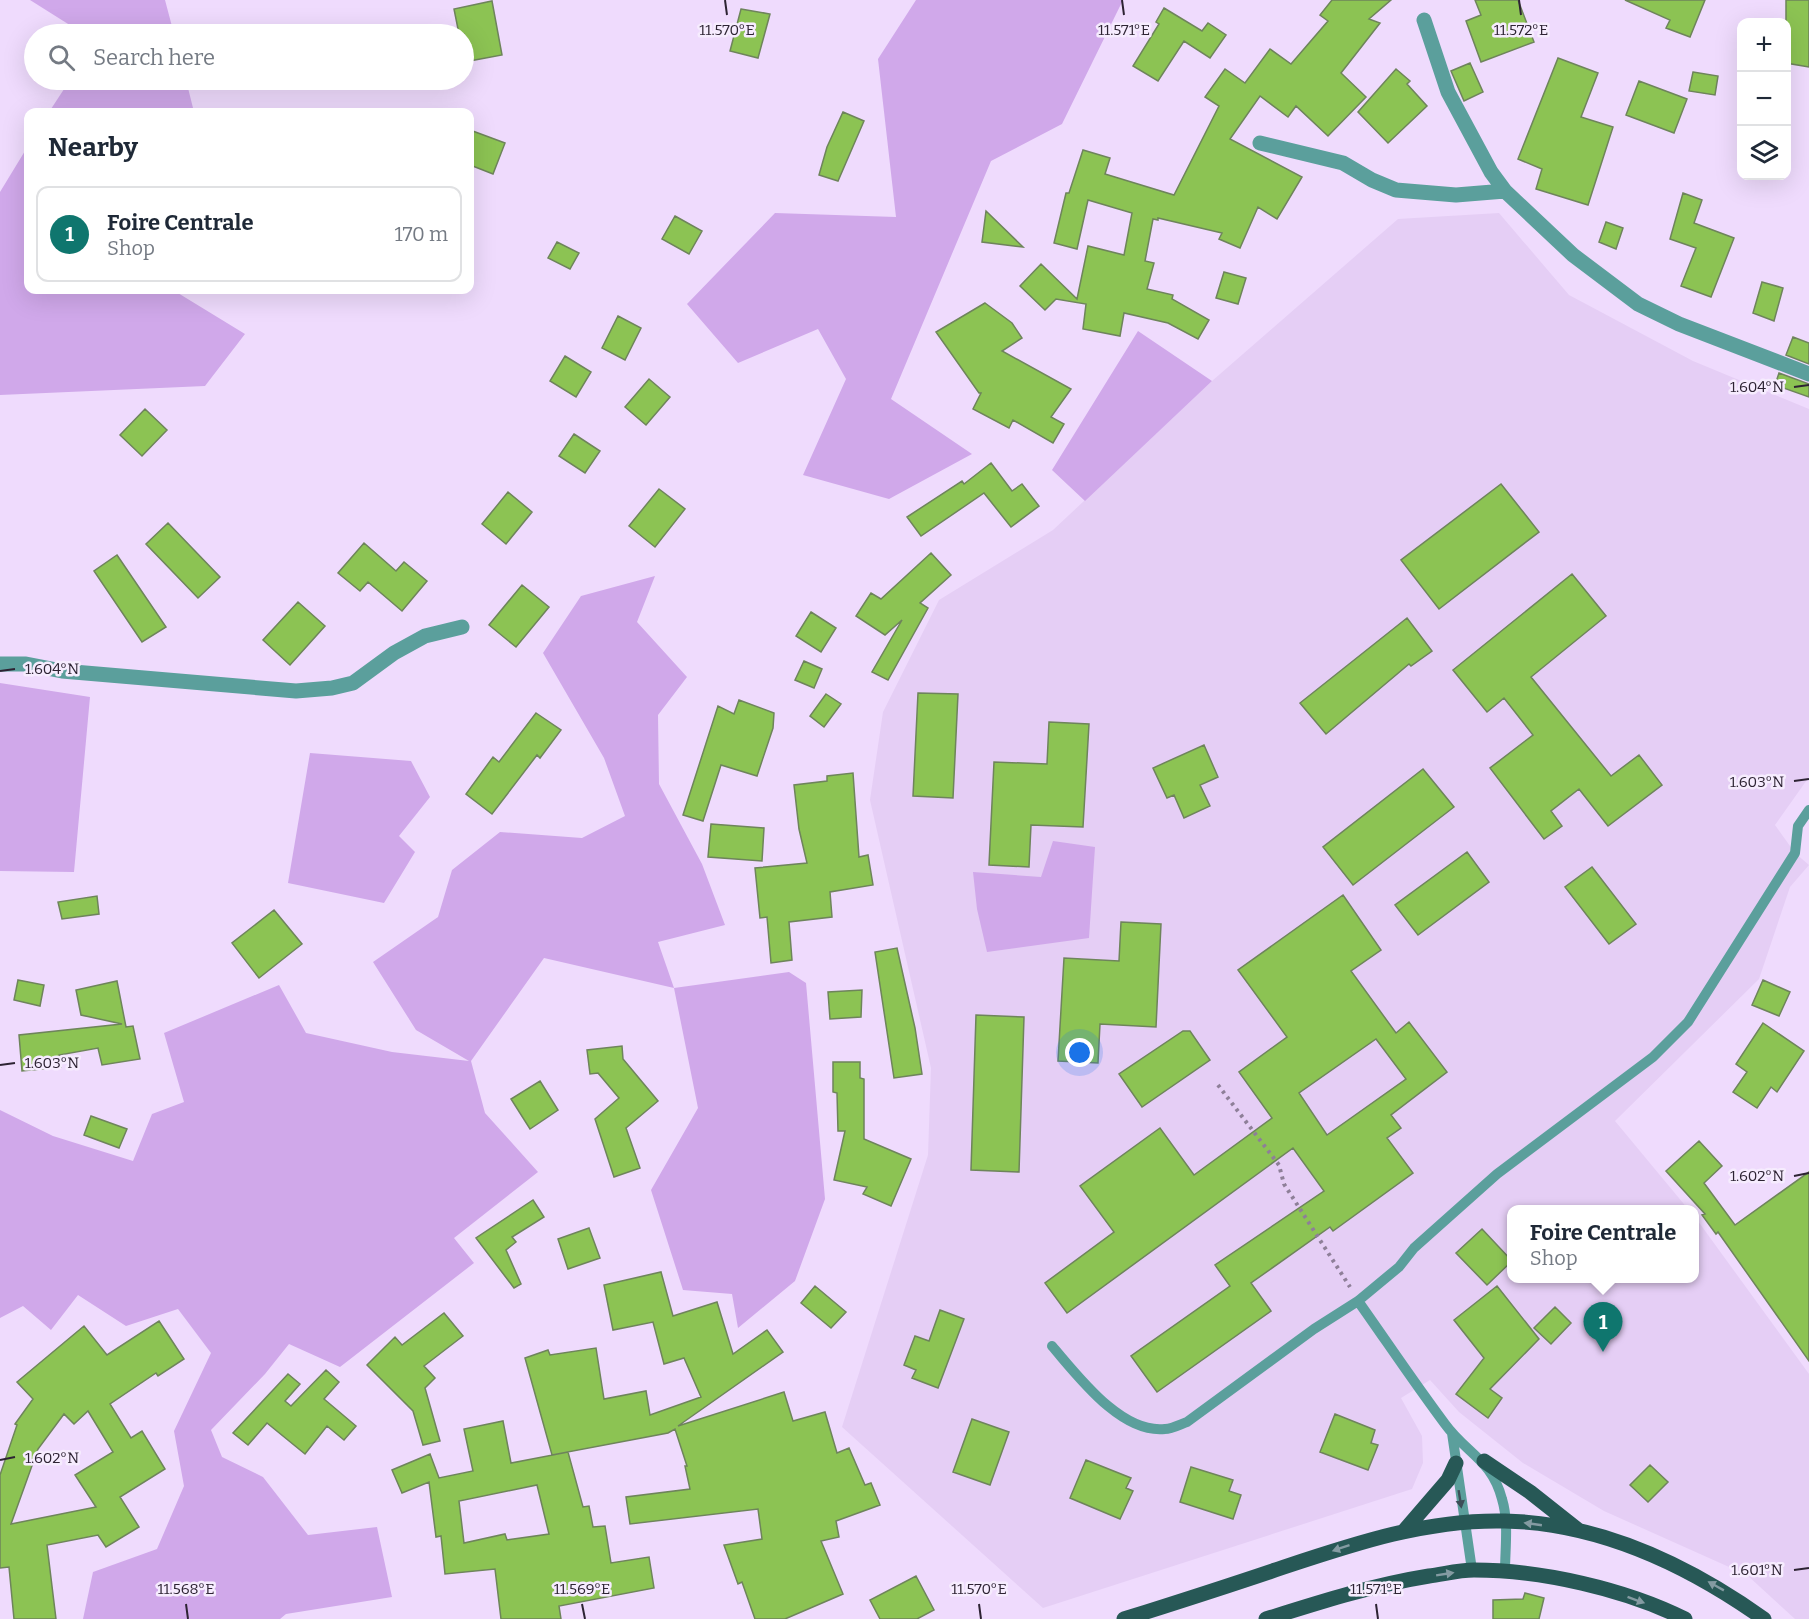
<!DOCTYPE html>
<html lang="en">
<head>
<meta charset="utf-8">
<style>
  body { margin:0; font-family:Bitter,serif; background:#f6f6f7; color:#1f2937 }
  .controls { position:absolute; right:18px; top:18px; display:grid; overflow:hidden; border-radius:12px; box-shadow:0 6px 24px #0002 }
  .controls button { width:54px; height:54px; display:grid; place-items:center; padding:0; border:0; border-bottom:2px solid #e0e1e3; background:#fff; color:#1f2937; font:30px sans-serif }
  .you { position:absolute; left:1080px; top:1053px; width:21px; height:21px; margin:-15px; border:4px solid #fff; border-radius:50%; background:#1a73e8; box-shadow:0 0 0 9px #1a73e833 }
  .badge { display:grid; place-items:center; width:39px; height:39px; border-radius:50%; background:#0f766e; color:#fff; font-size:20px; font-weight:700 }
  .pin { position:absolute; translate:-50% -50px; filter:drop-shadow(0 2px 3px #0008) }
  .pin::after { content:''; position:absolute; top:32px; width:21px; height:18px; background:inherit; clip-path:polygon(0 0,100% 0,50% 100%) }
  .popup { position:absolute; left:1507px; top:1205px; width:192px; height:78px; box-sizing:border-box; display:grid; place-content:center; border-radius:12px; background:#fff; filter:drop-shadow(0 2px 4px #0005); font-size:20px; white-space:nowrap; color:#747a83 }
  .popup b { font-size:22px; color:#1f2937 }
  .popup::after { content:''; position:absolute; left:50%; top:100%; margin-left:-12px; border:12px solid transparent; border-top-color:#fff }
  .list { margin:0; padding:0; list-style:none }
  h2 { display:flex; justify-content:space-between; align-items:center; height:78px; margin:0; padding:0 24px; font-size:26px }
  h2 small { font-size:20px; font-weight:400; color:#747a83 }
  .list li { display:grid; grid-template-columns:39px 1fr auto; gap:18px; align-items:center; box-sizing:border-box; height:96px; margin:0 12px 12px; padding:0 12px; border:2px solid #e0e1e3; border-radius:12px }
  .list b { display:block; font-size:22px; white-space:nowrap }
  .list p { margin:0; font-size:20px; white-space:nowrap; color:#747a83 }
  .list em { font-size:20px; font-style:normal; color:#747a83 }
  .icon { flex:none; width:33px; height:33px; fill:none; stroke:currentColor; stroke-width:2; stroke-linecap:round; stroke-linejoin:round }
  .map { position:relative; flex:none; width:1809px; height:1619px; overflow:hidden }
  .search { position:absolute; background:#fff; box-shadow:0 6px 24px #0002; left:24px; top:24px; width:450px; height:66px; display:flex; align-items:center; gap:15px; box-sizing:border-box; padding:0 21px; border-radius:33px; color:#747a83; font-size:22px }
  .panel { position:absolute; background:#fff; box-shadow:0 6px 24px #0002; left:24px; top:108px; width:450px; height:186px; border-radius:12px }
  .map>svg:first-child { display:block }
  .built { fill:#e5cef5 }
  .green { fill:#d0a8ea }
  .building { fill:#8cc353; stroke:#6e845b; stroke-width:1.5; fill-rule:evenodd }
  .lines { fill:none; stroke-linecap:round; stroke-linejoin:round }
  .path { stroke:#8e7f98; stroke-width:4; stroke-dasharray:3 4.5; stroke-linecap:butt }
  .lane { stroke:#5b9f9c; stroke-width:10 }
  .street { stroke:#5b9f9c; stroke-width:15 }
  .primary { stroke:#275856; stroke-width:15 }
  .oneway { fill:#3d4e58 }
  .oneway2 { fill:#849ba2 }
  .ticks { fill:none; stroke:#2d2333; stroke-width:2 }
  .ticks-label { font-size:15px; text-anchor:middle; fill:#2d2333; stroke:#f6ecfe; stroke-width:5; stroke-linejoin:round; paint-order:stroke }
</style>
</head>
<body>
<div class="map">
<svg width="1809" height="1619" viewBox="0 0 1809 1619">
  <rect width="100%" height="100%" fill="#efdbfd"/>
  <path class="built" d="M1499 213 1569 295 1693 361 1809 409V777L1775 825 1795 853 1809 865 1790 887 1759 979 1615 1121 1688 1209 1512 1210V1278H1694L1695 1217 1809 1374V1619H1795L1747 1575 1604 1511 1523 1463 1459 1412 1430 1380 1401 1398 1422 1436 1423 1463 1412 1489 1043 1608 842 1427 928 1155 931 1068 870 800 883 712 939 600 1053 530 1212 381 1398 219Z"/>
  <path class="green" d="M30 0H165L174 34H84Z
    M916 0H1123L1062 124 991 161 891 399 972 454 889 499 803 475 846 379 818 329 738 363 687 304 775 213 896 217 878 59Z
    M70 80H186L194 112H49Z
    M28 146V290H173L245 334 205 386 0 395V192Z
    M1138 331 1212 381 1085 501 1052 470Z
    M655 576 637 622 687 677 658 715 659 784 702 864 725 925 658 942 674 988 789 972 806 983 825 1199 795 1281 738 1328 732 1294 683 1290 651 1190 698 1108 674 988 544 958 471 1061 485 1113 538 1172 454 1238 474 1263 340 1367 289 1344 265 1374 211 1430 222 1457 263 1477 308 1535 377 1527 392 1597 286 1614 280 1619H83L93 1572 157 1549 184 1486 174 1431 211 1353 178 1309 126 1326 78 1295 51 1330 23 1306 0 1318V1110L53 1136 133 1161 152 1114 184 1102 164 1033 279 985 306 1033 392 1052 469 1061 416 1030 373 962 438 917 452 870 500 832 582 838 625 816 604 758 543 653 581 596Z
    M0 683 90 697 74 872 0 871Z
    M310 753 411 761 430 797 399 836 415 852 384 903 288 883Z
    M1053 841 1095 847 1089 938 987 952 977 909 973 872 1041 877Z"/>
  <path class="building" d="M1332 0H1391L1369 19 1380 23 1341 73 1366 97 1328 136 1296 106 1288 117 1260 96 1230 139 1302 177 1277 219 1258 207 1240 248 1219 239 1222 233 1158 218V220L1153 219 1145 261 1154 263 1147 289 1173 295 1172 299 1209 320 1198 339 1168 323 1124 313 1120 336 1083 329 1086 304 1056 299 1045 310 1020 286 1041 264 1077 299 1088 246 1124 255 1132 213 1088 200 1077 249 1054 243 1066 193H1069L1083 150 1110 158 1105 174 1174 195 1219 106 1205 97 1225 69 1245 83 1270 49 1291 64 1328 21 1320 15Z
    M1475 0H1518L1534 42 1481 62 1466 21 1481 15Z
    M1625 0H1705L1690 37 1666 28 1670 20Z
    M1786 0H1809V67L1786 63Z
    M492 1 502 55 464 62V34H459L454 9Z
    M1164 8 1202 31 1208 23 1226 35 1210 58 1184 41 1158 81 1133 66 1159 24 1156 22Z
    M741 9 770 14 758 58 730 51Z
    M1558 58 1598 73 1581 117 1613 127 1588 205 1536 189 1542 169 1518 159Z
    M1470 63 1483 92 1464 101 1451 71Z
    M1396 69 1410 81 1407 84 1427 106 1388 143 1358 112Z
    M1693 72 1718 76 1715 95 1689 91Z
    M1639 81 1687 99 1674 133 1626 115Z
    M843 112 864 121 838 181 819 175 827 147Z
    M470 130 505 143 493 174 470 165Z
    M1683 193 1702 200 1694 223 1734 238 1711 297 1681 286 1696 248 1670 239Z
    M986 211 1023 247 982 242Z
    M675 216 702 231 689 254 662 239Z
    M1606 222 1623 228 1616 249 1599 242Z
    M557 242 579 253 570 269 548 258Z
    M1224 272 1246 278 1238 304 1216 298Z
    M1762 282 1783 288 1774 321 1753 313Z
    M985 303 1012 323 1022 338 1002 351 1071 389 1051 417 1064 424 1053 443 1013 420 1009 428 973 409 981 393H979L936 332Z
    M618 316 641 328 625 360 602 348Z
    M1793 337 1809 343V364L1786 355Z
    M565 356 591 372 576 397 550 381Z
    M1779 373 1809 384V397L1775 385Z
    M649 379 670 397 646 425 625 407Z
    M145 409 167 430 142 456 120 435Z
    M574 434 600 451 585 473 559 456Z
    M991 463 1012 491 1022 484 1039 506 1011 527 984 493 921 536 907 517 962 481 964 484Z
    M1501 484 1539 532 1439 609 1401 560Z
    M659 489 685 509 655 547 629 526Z
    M508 492 532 512 506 544 482 524Z
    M168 523 220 577 198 598 146 544Z
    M364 543 396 571 404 562 427 581 402 611 368 582 360 591 338 573Z
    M931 553 951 575 920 603 928 608 888 680 872 672 902 620 885 635 856 616 871 593 881 599Z
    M117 555 166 627 142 642 94 571Z
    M1572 574 1606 616 1531 677 1611 776 1639 755 1662 785 1608 826 1579 789 1551 811 1562 826 1544 839 1490 768 1533 735 1504 698 1487 712 1453 670Z
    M522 585 549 607 516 647 489 625Z
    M298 602 325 626 290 665 263 640Z
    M811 612 836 628 821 652 796 636Z
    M1407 618 1432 651 1411 666 1409 664 1326 734 1300 703Z
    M804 661 822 669 814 688 795 680Z
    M918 693 958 694 953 798 913 796Z
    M826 694 841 704 824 727 810 716Z
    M739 700 774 713 773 728 757 776 721 765 703 821 683 815 718 706 734 714Z
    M536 713 561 730 540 758 537 755 492 814 466 794 493 757 499 762Z
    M1049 722 1089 724 1083 827 1031 825 1029 867 989 865 994 762 1047 764Z
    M1204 745 1218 777 1200 785 1210 806 1184 818 1174 795 1167 798 1153 768Z
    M1423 769 1454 807 1353 885 1323 847Z
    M853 773 859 857 868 855 873 885 830 892 832 917 789 922 792 960 771 963 767 917 760 918 755 868 807 863 799 829 794 785 827 781V776Z
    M711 824 764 828 762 861 708 857Z
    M1467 852 1489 882 1418 935 1395 905Z
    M1592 867 1636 924 1609 944 1565 887Z
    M1343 895 1381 950 1351 971 1396 1033 1409 1022 1447 1072 1391 1115 1401 1128 1387 1138 1413 1173 1333 1231 1330 1227 1251 1283 1271 1311 1157 1392 1131 1356 1230 1286 1215 1265 1324 1191 1293 1148 1067 1313 1045 1283 1114 1232 1080 1186 1160 1128 1194 1175 1272 1118 1239 1072 1287 1037 1238 970ZM1376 1039 1406 1079 1327 1135 1299 1093Z
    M97 896 99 914 62 919 58 902Z
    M274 910 302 944 259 978 232 943Z
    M1121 922 1161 924 1156 1027 1100 1024 1098 1063 1058 1061 1064 958 1119 961Z
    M897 948 915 1028 922 1074 894 1078 875 952Z
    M18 980 44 985 40 1006 14 1000Z
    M1763 980 1790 992 1779 1016 1752 1005Z
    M117 981 126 1027 133 1026 140 1059 102 1065 98 1048 59 1055 61 1067 22 1071 19 1035 122 1024 81 1015 76 990Z
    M862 990 861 1017 830 1019 828 992Z
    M976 1015 1024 1017 1019 1172 971 1170Z
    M1763 1023 1804 1051 1777 1092 1771 1087 1757 1108 1733 1092 1747 1072 1736 1064Z
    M1183 1031H1190L1210 1060 1142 1107 1119 1074Z
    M622 1046 623 1059 658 1101 626 1128 640 1168 614 1177 595 1119 619 1098 598 1073 590 1074 587 1050Z
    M833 1062H860V1078L864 1079V1139L911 1159 891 1206 863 1194 867 1187 834 1180 845 1131H838L837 1093 833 1092Z
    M540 1081 558 1110 530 1129 511 1099Z
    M91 1116 127 1129 119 1148 84 1135Z
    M1699 1141 1722 1166 1704 1183 1735 1225 1809 1172V1361L1718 1232 1716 1234 1702 1215 1705 1214 1666 1171Z
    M533 1200 544 1217 512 1237 516 1242 506 1250 521 1284 514 1288 476 1238Z
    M589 1228 600 1258 568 1269 558 1239Z
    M1482 1229 1512 1261 1487 1285 1456 1253Z
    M661 1272 673 1316 717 1302 733 1354 767 1330 783 1352 678 1426 784 1392 793 1421 825 1412 837 1453 849 1448 865 1485 871 1483 880 1505 836 1521 839 1537 821 1541 843 1594 785 1619H755L742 1582 738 1584 724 1545 762 1539 758 1509 630 1524 626 1497 690 1489 685 1466H687L675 1429 668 1433 552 1455 525 1358 548 1350 550 1355 596 1348 604 1399 646 1391 650 1415 701 1397 684 1358 664 1364 653 1322 613 1330 604 1285Z
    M815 1286 846 1312 831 1328 801 1303Z
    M1497 1286 1539 1339 1490 1389 1502 1398 1488 1418 1456 1394 1484 1358 1454 1320Z
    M1555 1307 1571 1323 1551 1344 1534 1328Z
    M940 1310 964 1319 938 1388 912 1378 916 1370 904 1365 915 1336 929 1341Z
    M444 1313 463 1336 424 1366 435 1378 425 1388 440 1441 423 1445 413 1411 367 1365 395 1337 402 1345Z
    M159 1321 184 1359 158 1376 156 1373 110 1404 131 1438 142 1431 165 1469 120 1497 139 1527 106 1547 98 1535 47 1545 56 1619H14L9 1567 0 1568V1475L17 1425 15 1424 33 1399 17 1382 84 1326 107 1355ZM88 1411 113 1452 75 1475 96 1507 11 1524 38 1449 64 1414 74 1424Z
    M326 1370 339 1382 324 1399 356 1426 344 1440 327 1426 305 1454 267 1423 248 1445 233 1433 288 1374 300 1384 285 1401 291 1406Z
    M1335 1414 1375 1430 1371 1443 1378 1445 1368 1470 1320 1452Z
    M972 1419 1009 1432 990 1485 953 1472Z
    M503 1421 511 1463 568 1452 583 1507 589 1506 593 1527 605 1526 611 1563 649 1557 654 1588 559 1606 561 1619H501L495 1569 445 1574 441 1536 436 1537 429 1482 402 1493 392 1470 430 1454 439 1478 473 1471 464 1429ZM537 1485 549 1534 507 1540 505 1534 464 1543 459 1501Z
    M1086 1460 1131 1478 1126 1488 1133 1491 1120 1519 1070 1498Z
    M1650 1465 1668 1482 1648 1502 1630 1485Z
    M1191 1467 1233 1480 1229 1491 1241 1495 1233 1519 1180 1502Z
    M916 1576 934 1610 917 1619H880L870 1600Z
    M1525 1593 1544 1598 1539 1619H1493V1600L1523 1599Z"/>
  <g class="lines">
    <path class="path" d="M1218 1085 1279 1165 1284 1184 1350 1287"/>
    <path class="lane" d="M1358 1301C1387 1342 1415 1384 1445 1424 1466 1453 1492 1460 1502 1499 1509 1522 1505 1548 1505 1572
      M1052 1346C1078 1376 1121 1434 1165 1429 1172 1429 1181 1424 1187 1422L1314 1329 1358 1301 1399 1267 1414 1248 1497 1174 1653 1057 1688 1022 1795 853 1798 826 1809 810
      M1452 1433 1472 1570"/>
    <path class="street" d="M1424 20 1448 92 1491 172 1505 191 1573 255 1638 304 1679 324 1809 374
      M1260 143 1343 163 1372 180 1396 190 1456 195 1505 191
      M0 664H26L62 671 296 691 332 688 353 683 394 653 425 636 462 627"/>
    <path class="primary" d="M1484 1461 1530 1492 1578 1530
      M1404 1531 1448 1480 1456 1463
      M1124 1619C1178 1602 1231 1585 1284 1567 1356 1543 1428 1519 1505 1521 1600 1523 1688 1565 1764 1619
      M1266 1619C1320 1602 1373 1585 1429 1576 1444 1574 1459 1570 1474 1570 1541 1570 1625 1589 1685 1619"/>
  </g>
  <defs><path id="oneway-solid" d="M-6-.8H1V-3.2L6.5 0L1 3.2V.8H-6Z" transform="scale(1.5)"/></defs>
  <use class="oneway" href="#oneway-solid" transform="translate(1460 1499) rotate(81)"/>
  <g class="oneway2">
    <use href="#oneway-solid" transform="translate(1533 1524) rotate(-172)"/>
    <use href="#oneway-solid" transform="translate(1341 1548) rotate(161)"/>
    <use href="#oneway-solid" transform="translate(1445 1574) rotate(-9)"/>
    <use href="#oneway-solid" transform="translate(1716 1586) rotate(-151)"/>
    <use href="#oneway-solid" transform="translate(1636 1600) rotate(20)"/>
  </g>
  <path class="ticks" d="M725 0 727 15M1122 0 1124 15M1519 0 1521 15M1794 387 1809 385M0 671 15 669M1794 781 1809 779M0 1065 15 1063M1794 1176 1809 1173M0 1460 15 1457M1794 1570 1809 1568M186 1604 188 1619M582 1604 585 1619M979 1604 981 1619M1376 1604 1378 1619"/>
  <g class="ticks-label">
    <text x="727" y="35">11.570°E</text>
    <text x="1124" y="35">11.571°E</text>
    <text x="1521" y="35">11.572°E</text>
    <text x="1757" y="392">1.604°N</text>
    <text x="52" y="674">1.604°N</text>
    <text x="1757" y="787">1.603°N</text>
    <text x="52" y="1068">1.603°N</text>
    <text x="1757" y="1181">1.602°N</text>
    <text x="52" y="1463">1.602°N</text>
    <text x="1757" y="1575">1.601°N</text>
    <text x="186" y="1594">11.568°E</text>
    <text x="582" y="1594">11.569°E</text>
    <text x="979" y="1594">11.570°E</text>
    <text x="1376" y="1594">11.571°E</text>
  </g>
</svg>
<div class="controls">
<button>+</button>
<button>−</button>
<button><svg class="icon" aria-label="layers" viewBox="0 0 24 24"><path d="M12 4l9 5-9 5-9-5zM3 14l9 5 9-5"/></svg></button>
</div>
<div class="you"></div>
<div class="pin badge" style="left:1603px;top:1352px">1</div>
<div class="popup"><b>Foire Centrale</b>Shop</div>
<div class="search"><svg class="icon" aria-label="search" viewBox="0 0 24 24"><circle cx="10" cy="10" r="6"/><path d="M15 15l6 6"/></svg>Search here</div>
<section class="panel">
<h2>Nearby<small></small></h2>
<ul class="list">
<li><span class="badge">1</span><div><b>Foire Centrale</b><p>Shop</p></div><em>170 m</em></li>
</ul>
</section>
</div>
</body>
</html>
